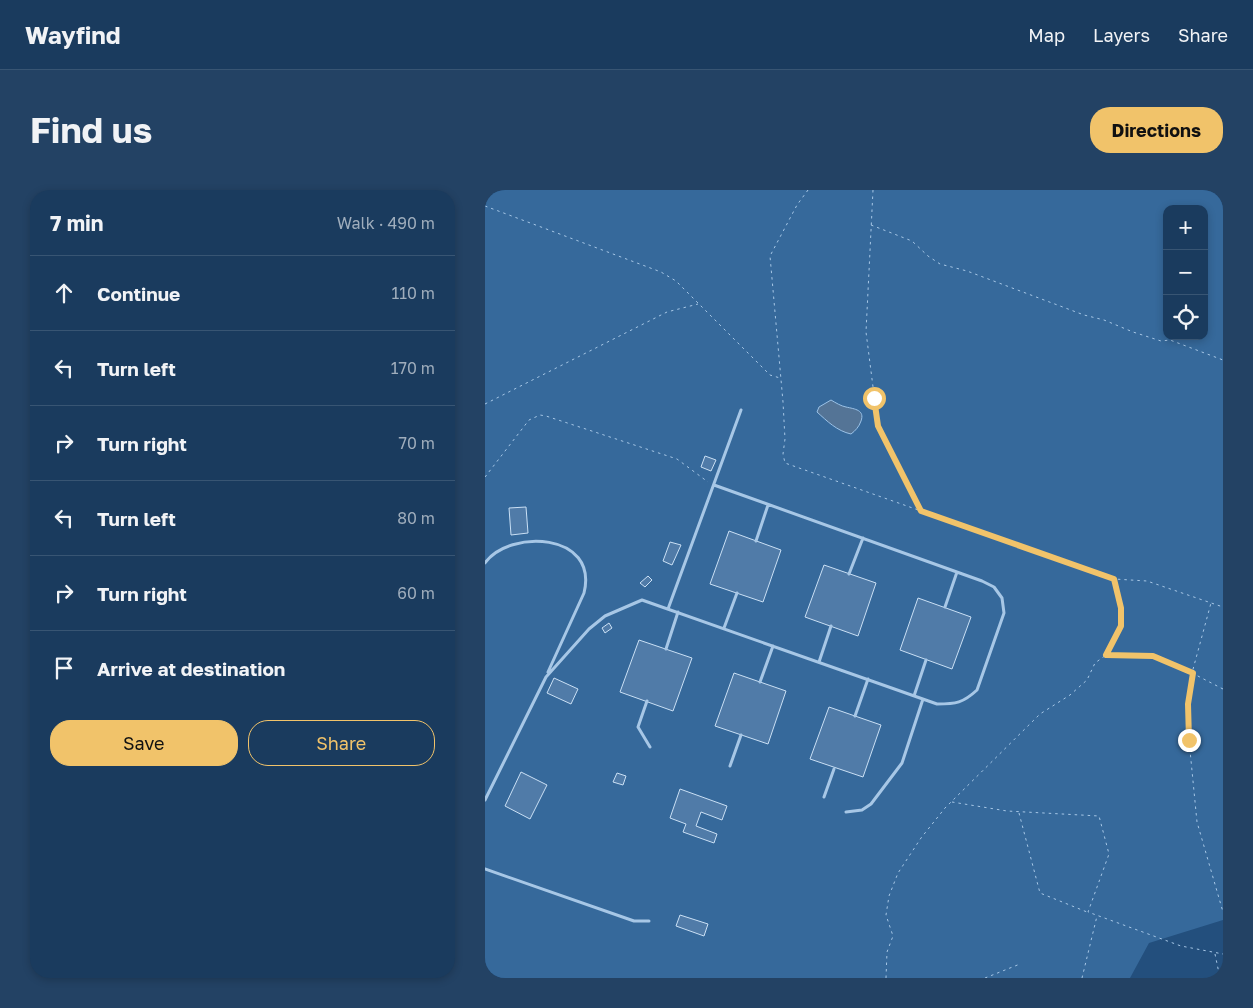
<!DOCTYPE html>
<html lang="en">
<head>
<meta charset="utf-8">
<style>
  body { margin:0; font-family:"Golos Text",sans-serif; background:#234264; color:#f1f3f6 }
  .controls { position:absolute; right:15px; top:15px; display:grid; overflow:hidden; border-radius:10px; box-shadow:0 2px 8px #0003 }
  .controls button { width:45px; height:45px; display:grid; place-items:center; padding:0; border:0; border-bottom:1px solid #385573; background:#1a3b5e; color:#f1f3f6; font:25px sans-serif }
  .stop { position:absolute; width:15px; height:15px; margin:-11px; border:4px solid #f1c36a; border-radius:50%; background:#fff }
  .stop.end { background:#f1c36a; border-color:#fff; box-shadow:0 1px 5px #0008 }
  .list { margin:0; padding:0; list-style:none }
  h2 { display:flex; justify-content:space-between; align-items:center; height:65px; margin:0; padding:0 20px; font-size:21px }
  h2 small { font-size:16px; font-weight:400; color:#9fadbc }
  .list li { display:grid; grid-template-columns:32px 1fr auto; gap:15px; align-items:center; box-sizing:border-box; height:75px; padding:0 20px; border-top:1px solid #385573 }
  .list b { display:block; font-size:19px; white-space:nowrap }
  .list em { font-size:16px; font-style:normal; color:#9fadbc }
  .actions { display:flex; gap:10px; padding:15px 20px }
  .actions a { flex:1; padding:11px 0; border:1px solid #f1c36a; border-radius:20px; text-align:center; font-size:18px; color:#f1c36a }
  .actions .main { background:#f1c36a; color:#111 }
  .icon { flex:none; width:28px; height:28px; fill:none; stroke:currentColor; stroke-width:2; stroke-linecap:round; stroke-linejoin:round }
  .map { position:relative; flex:none; width:738px; height:788px; overflow:hidden; border-radius:20px }
  header { display:flex; align-items:center; gap:30px; box-sizing:border-box; height:70px; padding:0 25px; background:#1a3b5e; border-bottom:1px solid #385573 }
  header strong { font-size:24px }
  nav { display:flex; gap:28px; margin-inline-start:auto; font-size:18px }
  .intro { display:flex; align-items:center; justify-content:space-between; box-sizing:border-box; height:120px; padding:0 30px }
  h1 { margin:0; font-size:35px }
  .button { padding:12px 22px; border-radius:20px; background:#f1c36a; color:#111; font-size:18px; font-weight:700 }
  main { display:flex; gap:30px; padding:0 30px }
  aside { flex:1; background:#1a3b5e; border-radius:20px; box-shadow:0 2px 8px #0003 }
  .map>svg:first-child { display:block }
  .green { fill:#36699b; fill-rule:evenodd }
  .water { fill:#547496; stroke:#9bc2e7 }
  .building { fill:#507ba8; stroke:#cae0f5 }
  .lines { fill:none; stroke-linecap:round; stroke-linejoin:round }
  .path { stroke:#a7c7e6; stroke-width:1; stroke-dasharray:2.5 4; stroke-linecap:butt }
  .service { stroke:#a7c7e6; stroke-width:3 }
  .route { stroke:#f1c36a; stroke-width:6 }
</style>
</head>
<body>
<header>
<strong>Wayfind</strong>
<nav><a>Map</a><a>Layers</a><a>Share</a></nav>
</header>
<div class="intro"><h1>Find us</h1><a class="button">Directions</a></div>
<main>
<aside>
<h2>7 min<small>Walk · 490 m</small></h2>
<ul class="list">
<li><svg class="icon" aria-label="ahead" viewBox="0 0 24 24"><path d="M12 20V5M6 11l6-6 6 6"/></svg><div><b>Continue</b></div><em>110 m</em></li>
<li><svg class="icon" aria-label="left" viewBox="0 0 24 24"><path d="M17 20v-9H6M10 6l-5 5 5 5"/></svg><div><b>Turn left</b></div><em>170 m</em></li>
<li><svg class="icon" aria-label="right" viewBox="0 0 24 24"><path d="M7 20v-9h11M14 6l5 5-5 5"/></svg><div><b>Turn right</b></div><em>70 m</em></li>
<li><svg class="icon" aria-label="left" viewBox="0 0 24 24"><path d="M17 20v-9H6M10 6l-5 5 5 5"/></svg><div><b>Turn left</b></div><em>80 m</em></li>
<li><svg class="icon" aria-label="right" viewBox="0 0 24 24"><path d="M7 20v-9h11M14 6l5 5-5 5"/></svg><div><b>Turn right</b></div><em>60 m</em></li>
<li><svg class="icon" aria-label="arrive" viewBox="0 0 24 24"><path d="M6 21V4h12l-3 4 3 4H6"/></svg><div><b>Arrive at destination</b></div></li>
</ul>
<div class="actions"><a class="main">Save</a><a>Share</a></div>
</aside>
<div class="map">
<svg width="738" height="788" viewBox="0 0 738 788">
  <rect width="100%" height="100%" fill="#234f7d"/>
  <path class="green" d="M0 0H738V730L664 753 645 788H0ZM682 19H719V146H682Z"/>
  <path class="water" d="M346 210C351 213 356 216 361 217 370 219 380 220 376 231 374 237 370 241 366 244 352 241 342 231 332 222L334 217Z"/>
  <path class="building" d="M220 266 231 270 226 281 216 277Z
    M41 317 43 343 26 345 24 318Z
    M244 341 296 360 278 412 225 394Z
    M185 352 196 355 187 375 178 371Z
    M339 375 391 393 373 446 320 427Z
    M163 386 167 390 160 397 155 393Z
    M433 408 486 427 467 479 415 460Z
    M124 433 127 438 120 443 117 438Z
    M154 450 207 468 188 521 135 502Z
    M249 483 301 501 283 554 230 536Z
    M69 488 93 499 86 514 62 503Z
    M344 517 396 535 378 587 325 569Z
    M36 582 62 595 45 629 20 616Z
    M132 583 141 586 138 595 128 592Z
    M195 599 242 616 237 630 216 622 211 636 232 644 229 653 198 642 201 634 185 628Z
    M195 725 223 734 219 746 191 736Z"/>
  <g class="lines">
    <path class="path" d="M323 0 312 15 285 66 298 212 300 249 298 264 300 273 629 389 662 391 738 417
      M388 0 381 142 393 236 436 320
      M0 16 176 82 191 91 285 185 295 188
      M386 35 427 51 443 66 455 74 482 81 599 125 619 130 648 142 676 151 685 150 738 170
      M0 214 182 122 213 114
      M0 287 44 230 55 225 61 226 192 269 223 292
      M621 464 636 436V418L629 389
      M738 499 707 483 703 514 704 550 712 632 738 722
      M467 612 522 621 614 626 624 664 603 722 696 756 738 764
      M534 623 555 703 602 722
      M730 764 735 788
      M401 788 402 762 408 746 401 725 404 706 413 683 436 648 460 618 555 524 585 505 602 490 610 473 621 465 668 466 707 483 726 413
      M500 788 535 774
      M597 788 612 726"/>
    <path class="service" d="M271 351 283 315
      M0 373C24 339 114 342 99 403L63 482
      M364 384 378 348
      M460 417 472 382
      M183 419 256 220
      M239 438 252 403
      M181 459 193 422
      M334 472 346 436
      M275 492 288 456
      M429 506 441 470
      M162 511 153 537 165 557
      M370 526 383 489
      M245 576 256 545
      M339 607 349 579
      M0 610 61 487 104 439 120 426 157 410 452 514C471 514 478 513 492 500L519 423 517 408 509 397 497 391 229 295
      M361 622 377 620 386 614 417 573 438 509
      M0 679 149 731H164"/>
  </g>
  <g class="lines">
    <path class="route" d="M389 208 393 236 436 321 629 389 636 418V436L621 465 668 466 708 483 703 514 704 550"/>
  </g>
</svg>
<div class="controls">
<button>+</button>
<button>−</button>
<button><svg class="icon" aria-label="locate" viewBox="0 0 24 24"><circle cx="12" cy="12" r="6"/><path d="M12 2v4M12 18v4M2 12h4M18 12h4"/></svg></button>
</div>
<div class="stop" style="left:389px;top:208px"></div>
<div class="stop end" style="left:704px;top:550px"></div>
</div>
</main>
</body>
</html>
